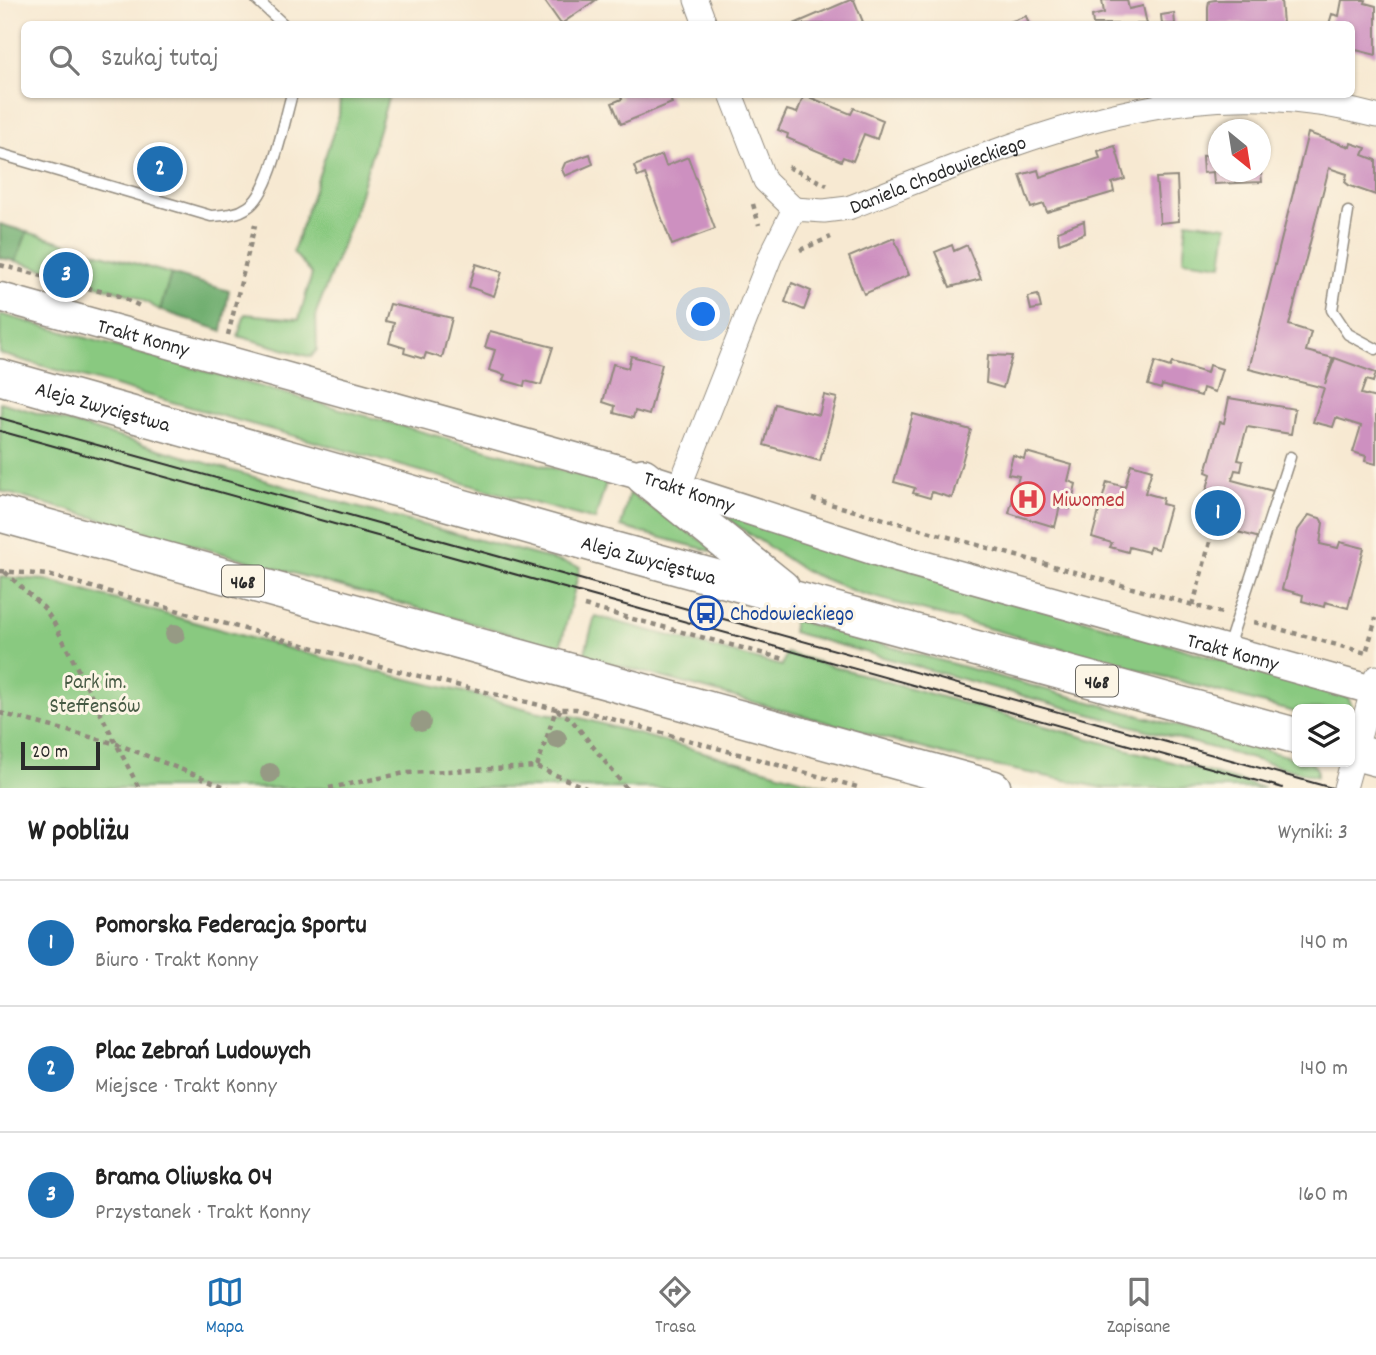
<!DOCTYPE html>
<html lang="pl">
<head>
<meta charset="utf-8">
<style>
  body { margin:0; font-family:Dekko,sans-serif; background:#f2f2f2; color:#222 }
  .controls { position:absolute; right:21px; bottom:21px; display:grid; overflow:hidden; border-radius:10px; box-shadow:0 2px 5px #0004 }
  .controls button { width:63px; height:63px; display:grid; place-items:center; padding:0; border:0; border-bottom:2px solid #e0e0e0; background:#fff; color:#222; font:35px sans-serif }
  .compass { position:absolute; left:1208px; top:119px; width:63px; height:63px; border-radius:50%; background:#fff; box-shadow:0 2px 5px #0004; rotate:150deg }
  .scale { position:absolute; left:21px; bottom:18px; width:79px; box-sizing:border-box; padding-left:7px; border:4px solid #2b2b2b; border-top:0; font-size:19px; line-height:24px; white-space:nowrap; color:#2b2b2b; -webkit-text-stroke:5px #fcf5e5; paint-order:stroke }
  .you { position:absolute; left:704px; top:315px; width:24px; height:24px; margin:-18px; border:5px solid #fff; border-radius:50%; background:#1a73e8; box-shadow:0 0 0 10px #1a73e833 }
  .badge { display:grid; place-items:center; width:46px; height:46px; border-radius:50%; background:#1f6fb2; color:#fff; font-size:23px; font-weight:700 }
  .pin { position:absolute; translate:-50% -50%; border:4px solid #fff; box-shadow:0 2px 7px #0006 }
  .list { margin:0; padding:0; list-style:none }
  h2 { display:flex; justify-content:space-between; align-items:center; height:91px; margin:0; padding:0 28px; font-size:30px }
  h2 small { font-size:23px; font-weight:400; color:#767676 }
  .list li { display:grid; grid-template-columns:46px 1fr auto; gap:21px; align-items:center; box-sizing:border-box; height:126px; padding:0 28px; border-top:2px solid #e0e0e0 }
  .list b { display:block; font-size:26px; white-space:nowrap }
  .list p { margin:0; font-size:23px; white-space:nowrap; color:#767676 }
  .list em { font-size:23px; font-style:normal; color:#767676 }
  .icon { flex:none; width:38px; height:38px; fill:none; stroke:currentColor; stroke-width:2; stroke-linecap:round; stroke-linejoin:round }
  .map { position:relative; flex:none; width:1376px; height:788px; overflow:hidden }
  .search { position:absolute; background:#fff; box-shadow:0 2px 5px #0004; left:21px; right:21px; top:21px; height:77px; display:flex; align-items:center; gap:18px; box-sizing:border-box; padding:0 24px; border-radius:10px; color:#767676; font-size:26px }
  .sheet { height:469px; background:#fff }
  nav { display:flex; justify-content:space-around; align-items:center; box-sizing:border-box; height:98px; border-top:2px solid #e0e0e0; background:#fff; font-size:19px; color:#767676 }
  nav a { display:grid; justify-items:center; gap:4px }
  nav .on { color:#1f6fb2 }
  .map>svg:first-child { display:block }
  .green { fill:#89c980; stroke:#5a7a56; stroke-width:2 }
  .forest { fill:#6ead6e; stroke:#4c6c4c; stroke-width:2 }
  .building { fill:#cd90c0 }
  .lines { fill:none; stroke-linecap:round; stroke-linejoin:round }
  .service-casing { stroke:#918a7e; stroke-width:13 }
  .minor-casing { stroke:#918a7e; stroke-width:25 }
  .tertiary-casing { stroke:#918a7e; stroke-width:31 }
  .primary-casing { stroke:#918a7e; stroke-width:38 }
  .path { stroke:#918a7e; stroke-width:4.5; stroke-dasharray:5 5; stroke-linecap:butt }
  .service { stroke:#fff; stroke-width:10 }
  .minor { stroke:#fff; stroke-width:23 }
  .tertiary { stroke:#fff; stroke-width:28 }
  .primary { stroke:#fff; stroke-width:35 }
  .tram { stroke:#2b2b2b; stroke-width:2 }
  .tree { fill:#969a84 }
  .labels { text-anchor:middle; stroke-width:6; stroke-linejoin:round; paint-order:stroke }
  .shield { fill:#fcf5e5; stroke:#6a6863; stroke-width:2 }
  .shield-label { font-size:19px; font-weight:bold; fill:#2b2b2b }
  .street-label { font-size:21px; fill:#2b2b2b; stroke:#fcf5e5 }
  .health-label { font-size:21px; fill:#be3a42; stroke:#fcf5e5; text-anchor:start }
  .transit-label { font-size:21px; fill:#164399; stroke:#fcf5e5; text-anchor:start }
  .park-label { font-size:21px; fill:#475a44; stroke:#fcf5e5 }
</style>
</head>
<body>
<div class="map">
<svg width="1376" height="788" viewBox="0 0 1376 788">
  <rect width="100%" height="100%" fill="#fcf5e5"/>
  <filter id="ink" filterUnits="userSpaceOnUse"><feTurbulence type="fractalNoise" baseFrequency=".0143" numOctaves="2"/><feDisplacementMap in="SourceGraphic" scale="14" xChannelSelector="R" yChannelSelector="G"/><feConvolveMatrix kernelMatrix="1 2 1 2 8 2 1 2 1" color-interpolation-filters="sRGB"/></filter>
  <filter id="wash" filterUnits="userSpaceOnUse"><feTurbulence type="fractalNoise" baseFrequency=".00686" numOctaves="4" result="noise"/><feDisplacementMap in="SourceGraphic" scale="28" xChannelSelector="R" yChannelSelector="G"/><feGaussianBlur stdDeviation="1.57" result="paint"/><feColorMatrix in="noise" values="0 0 0 0 0 0 0 0 0 0 0 0 0 0 0 0 0 1.4 0 .05"/><feComposite in="paint" operator="in"/></filter>
  <g filter="url(#wash)">
    <rect width="100%" height="100%" fill="#f7e9d2"/>
    <path class="green" d="M340 95H389L353 217 316 313 317 350 311 357 238 336 245 314 299 319 312 274 293 252 339 115Z
      M1187 221 1227 226 1222 265 1183 260Z
      M27 232 171 274 160 310 135 296 16 261Z
      M0 314 606 483 595 520 0 354Z
      M0 402 352 506 580 567 560 648 0 491Z
      M629 493 722 554 621 527Z
      M718 513 1348 697 1352 706 1350 714V709H1297V713L856 592 805 571Z
      M0 577 46 580C185 619 323 661 464 692 501 700 534 715 573 716L833 788H0Z
      M595 616 782 666 786 653 1264 788H1104L965 760 584 656Z
      M794 620 1297 759V762L1312 763 1317 769V777L792 632Z"/>
    <path class="forest" d="M0 224 27 232 16 261 0 258Z
      M171 274 229 291 222 331 160 310Z"/>
    <g id="blocks">
      <path class="building" d="M544 0H596L561 24Z
        M850 0H854L863 22 857 24H794Z
        M1102 0H1127L1129 9 1143 6 1147 24H1093L1092 16 1104 13Z
        M1215 0H1281L1283 24H1208V7L1209 1Z
        M1342 0H1366L1365 3 1376 6V55L1352 49V24H1329L1332 14 1339 16Z
        M1174 13 1175 24H1162L1161 15Z
        M1026 16 1029 24H1004Z
        M620 94H668L672 103 621 124 612 103 622 99Z
        M804 95 851 114 854 108 883 120 877 139 864 134 853 161 843 157 841 161 787 138 788 134 778 130 787 110 797 113Z
        M1308 133 1350 147 1351 143 1366 148 1363 155 1376 160V195L1350 186 1345 182 1347 174 1329 168 1289 325 1311 332 1306 351 1333 358 1325 384 1335 358 1376 373 1373 382 1366 380 1361 394 1376 398V464L1365 461 1366 456 1353 452 1361 426 1336 418 1333 427 1313 422 1324 388 1249 369Z
        M1212 143H1218V172H1261L1262 182 1214 184 1213 172 1203 173 1202 156 1213 155Z
        M1115 146 1125 179 1112 183 1114 192 1047 212 1044 204 1031 208 1020 175 1038 170 1040 177 1100 158 1098 151Z
        M590 154 593 164 565 176 562 170 565 163Z
        M662 155 666 166 688 157 715 229 672 245 645 174 638 177 634 166Z
        M1177 177 1179 221 1160 223 1156 178Z
        M1084 221 1085 233 1059 243 1058 231Z
        M894 238 909 275 864 294 849 257Z
        M952 245 954 251 967 245 981 279 950 287 935 252Z
        M476 264 502 272 494 296 469 287Z
        M792 283 811 291 804 310 785 302Z
        M1038 295 1041 308 1031 310 1028 297Z
        M390 304 452 318 442 358 426 353 424 359 404 353 405 348 389 343 394 323 385 321Z
        M490 331 553 347 541 385 525 381 524 386 503 380 505 375 489 370 495 350 485 347Z
        M988 355 1012 356 1003 388 986 383Z
        M631 356 662 364 649 415 635 411 633 418 614 413 615 406 603 402 613 364 628 368Z
        M1155 362 1170 367 1172 363 1207 373 1209 365 1222 369 1215 392 1203 388 1201 396 1162 385 1161 389 1148 385Z
        M824 395 837 398 820 461 764 445 775 404 819 415Z
        M1229 398 1295 409 1291 434 1247 427 1238 460 1243 461 1241 471 1235 470 1232 480 1273 491 1260 538 1219 527 1220 521 1211 520 1210 524 1198 521 1211 474 1206 472 1220 422 1224 423Z
        M913 414 971 430 952 498 932 492 930 498 913 493 915 488 894 482Z
        M1026 452 1072 465 1068 481 1076 484 1070 509 1060 506 1055 527 1009 513 1019 476 1008 474 1013 455 1024 459Z
        M1131 464 1152 470 1145 493 1163 498 1162 504 1170 506 1158 549 1150 547 1148 552 1129 547 1128 552 1110 547 1112 543 1092 537 1107 482 1125 487Z
        M1309 515 1320 518 1323 523 1320 544 1338 548 1340 542 1364 548 1348 608 1325 602 1324 607 1302 601 1303 595 1282 589 1298 530Z"/>
    </g>
  </g>
  <g filter="url(#ink)">
    <use href="#blocks" fill-opacity="0" stroke="#918a7e" stroke-width="2"/>
    <g class="lines">
      <defs>
        <path id="service" d="M257 0 283 24
          M0 154 211 216C224 215 237 215 248 207 271 193 284 121 292 94
          M1348 212 1332 310 1348 334 1376 349
          M1228 647 1290 457"/>
        <g id="minor">
          <path d="M696 0 705 24"/>
          <path d="M731 94 765 181 794 209"/>
          <path id="s1" d="M679 488 771 255 794 209 824 211 848 208C1024 140 1183 64 1376 116"/>
          <path d="M1345 788 1376 677"/>
        </g>
        <g id="tertiary">
          <path id="s2" d="M0 297 643 476 897 558 1376 691"/>
        </g>
        <g id="primary">
          <path id="s3" d="M0 377 600 546 1297 736"/>
          <path d="M643 476 782 588"/>
          <path d="M0 514 993 788"/>
          <path d="M1350 751 1376 758"/>
        </g>
      </defs>
      <use href="#service" class="service-casing"/>
      <use href="#minor" class="minor-casing"/>
      <use href="#tertiary" class="tertiary-casing"/>
      <use href="#primary" class="primary-casing"/>
      <path class="path" d="M788 167 827 185
        M753 204 759 225
        M800 250 831 237
        M0 265 119 296 140 306
        M228 335 255 225
        M812 499 1222 613
        M0 571 48 575 398 671 556 709H576L861 788
        M5 572 44 608 54 623 139 788
        M1193 605 1211 538
        M584 606 784 659
        M1254 622 1366 653 1376 618
        M557 710 571 719 626 788
        M0 713 117 744 228 788
        M537 767 586 788
        M329 788 405 773 537 767 556 709"/>
      <use href="#service" class="service"/>
      <use href="#minor" class="minor"/>
      <use href="#tertiary" class="tertiary"/>
      <use href="#primary" class="primary"/>
      <path class="tram" d="M0 418 1332 788
        M0 431 1283 788"/>
    </g>
    <g class="tree">
      <circle cx="175" cy="634" r="10"/>
      <circle cx="421" cy="722" r="10"/>
      <circle cx="557" cy="739" r="10"/>
      <circle cx="270" cy="773" r="10"/>
    </g>
  </g>
  <defs>
    <symbol id="hospital-ring" viewBox="-11 -11 22 22"><circle r="9.5" fill="#fcf5e5" stroke="#e0444e" stroke-width="1.5"/><path d="M-5-5h3v3.5h4V-5h3V5h-3V1.5h-4V5h-3Z" fill="#e0444e"/></symbol>
    <symbol id="bus-ring" viewBox="-11 -11 22 22"><circle r="9.5" fill="#fcf5e5" stroke="#1a4fb4" stroke-width="1.5"/><path d="M-5-6H5V4H4V6H2V4H-2V6H-4V4H-5ZM-3.5-4V0h7V-4ZM-3.5 1.2v1.5H-2V1.2ZM2 1.2v1.5H3.5V1.2Z" fill="#1a4fb4"/></symbol>
  </defs>
  <g fill-rule="evenodd">
    <use href="#hospital-ring" x="1009" y="480" width="38" height="38"/>
    <use href="#bus-ring" x="687" y="594" width="38" height="38"/>
  </g>
  <g class="labels">
    <g class="shield">
      <rect x="222" y="565.5" width="42" height="31" rx="5"/>
      <rect x="1076" y="665.5" width="42" height="31" rx="5"/>
    </g>
    <g class="shield-label">
      <text x="243" y="588">468</text>
      <text x="1097" y="688">468</text>
    </g>
    <g class="street-label">
      <text dy="7" stroke="none"><textPath href="#s1" startOffset="452">Daniela Chodowieckiego</textPath></text>
      <text dy="7" stroke="none"><textPath href="#s2" startOffset="149">Trakt Konny</textPath></text>
      <text dy="7" stroke="none"><textPath href="#s3" startOffset="107">Aleja Zwycięstwa</textPath></text>
      <text dy="7" stroke="none"><textPath href="#s2" startOffset="716">Trakt Konny</textPath></text>
      <text dy="7" stroke="none"><textPath href="#s3" startOffset="674">Aleja Zwycięstwa</textPath></text>
      <text dy="7" stroke="none"><textPath href="#s2" startOffset="1283">Trakt Konny</textPath></text>
    </g>
    <g class="health-label">
      <text x="1052" y="506">Miwomed</text>
    </g>
    <g class="transit-label">
      <text x="730" y="620">Chodowieckiego</text>
    </g>
    <g class="park-label">
      <text x="95" y="688">Park im.<tspan x="95" dy="24">Steffensów</tspan></text>
    </g>
  </g>
</svg>
<div class="controls">
<button><svg class="icon" aria-label="layers" viewBox="0 0 24 24"><path d="M12 4l9 5-9 5-9-5zM3 14l9 5 9-5"/></svg></button>
</div>
<svg class="compass" viewBox="-18 -18 36 36"><path d="M0-13l5 13h-10z" fill="#e53935"/><path d="M0 13l5-13h-10z" fill="#767676"/></svg>
<div class="scale">20 m</div>
<div class="you"></div>
<div class="pin badge" style="left:1218px;top:513px">1</div>
<div class="pin badge" style="left:160px;top:169px">2</div>
<div class="pin badge" style="left:66px;top:275px">3</div>
<div class="search"><svg class="icon" aria-label="search" viewBox="0 0 24 24"><circle cx="10" cy="10" r="6"/><path d="M15 15l6 6"/></svg>Szukaj tutaj</div>
</div>
<section class="sheet">
<h2>W pobliżu<small>Wyniki: 3</small></h2>
<ul class="list">
<li><span class="badge">1</span><div><b>Pomorska Federacja Sportu</b><p>Biuro · Trakt Konny</p></div><em>140 m</em></li>
<li><span class="badge">2</span><div><b>Plac Zebrań Ludowych</b><p>Miejsce · Trakt Konny</p></div><em>140 m</em></li>
<li><span class="badge">3</span><div><b>Brama Oliwska 04</b><p>Przystanek · Trakt Konny</p></div><em>160 m</em></li>
</ul>
</section>
<nav>
<a class="on"><svg class="icon" aria-label="map" viewBox="0 0 24 24"><path d="M3 6l6-2 6 2 6-2v14l-6 2-6-2-6 2zM9 4v14M15 6v14"/></svg>Mapa</a>
<a><svg class="icon" aria-label="directions" viewBox="0 0 24 24"><path d="M12 3l9 9-9 9-9-9zM9 14v-3h6M13 9l2 2-2 2"/></svg>Trasa</a>
<a><svg class="icon" aria-label="saved" viewBox="0 0 24 24"><path d="M7 4h10v16l-5-4-5 4z"/></svg>Zapisane</a>
</nav>
</body>
</html>
